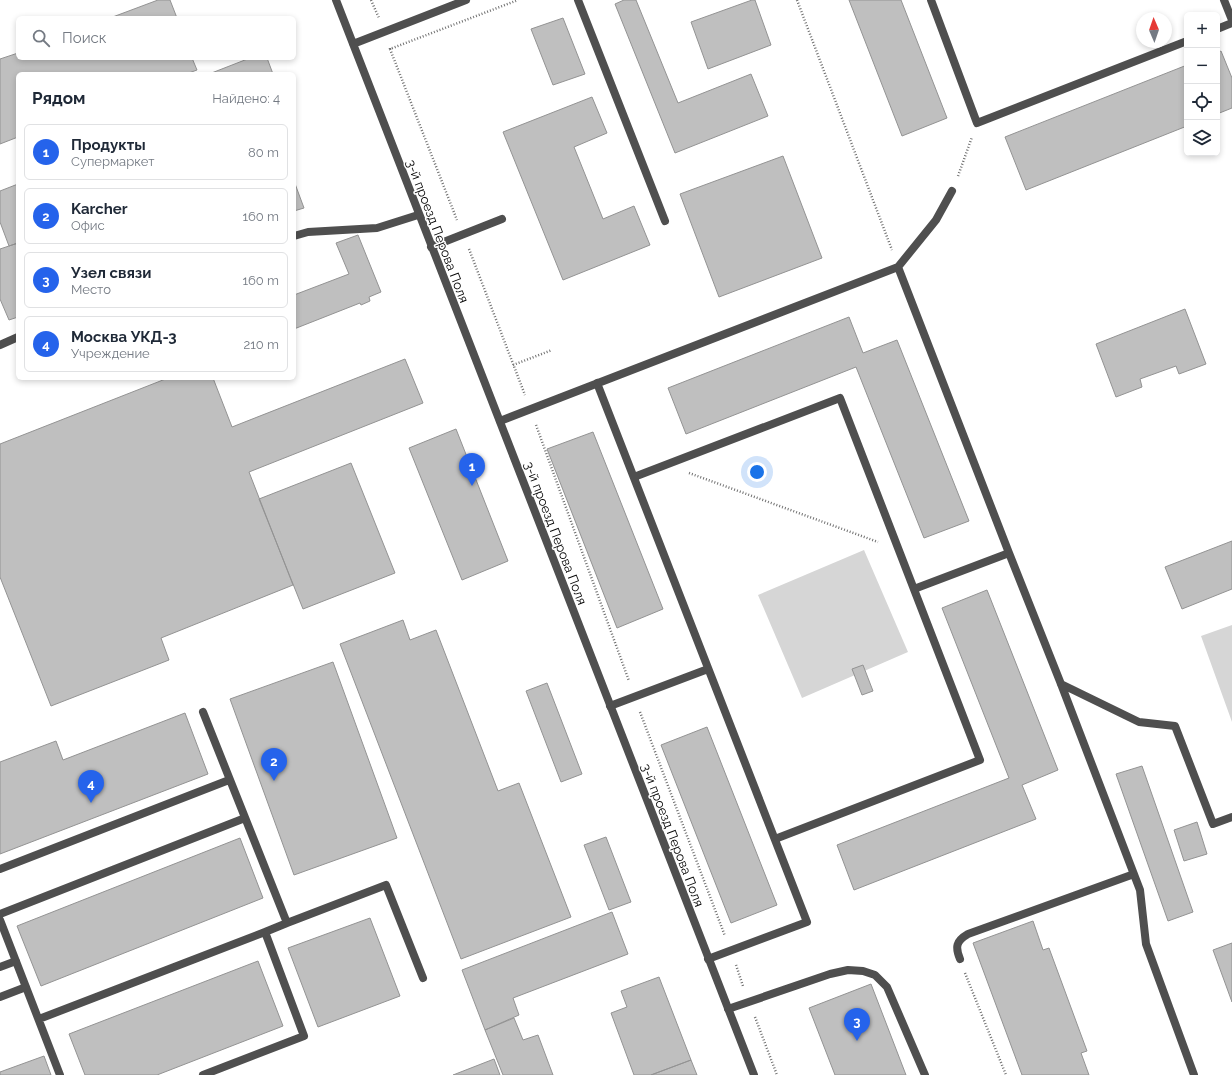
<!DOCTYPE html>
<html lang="ru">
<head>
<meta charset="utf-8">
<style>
  body { margin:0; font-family:Raleway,sans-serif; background:#f2f2f3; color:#1f2937 }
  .controls { position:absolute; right:12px; top:12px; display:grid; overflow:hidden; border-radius:6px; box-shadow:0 2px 6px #0003 }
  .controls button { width:36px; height:36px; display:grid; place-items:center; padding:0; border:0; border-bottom:1px solid #e0e1e3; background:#fff; color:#1f2937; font:20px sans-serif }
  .compass { position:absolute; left:1136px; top:12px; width:36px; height:36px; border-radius:50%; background:#fff; box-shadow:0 2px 6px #0003; rotate:358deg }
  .you { position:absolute; left:757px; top:472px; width:14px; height:14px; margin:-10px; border:3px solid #fff; border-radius:50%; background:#1a73e8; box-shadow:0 0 0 6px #1a73e833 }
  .badge { display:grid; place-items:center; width:26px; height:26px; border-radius:50%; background:#2563eb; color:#fff; font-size:13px; font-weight:700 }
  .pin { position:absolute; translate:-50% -33px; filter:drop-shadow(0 1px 2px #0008) }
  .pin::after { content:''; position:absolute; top:21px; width:14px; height:12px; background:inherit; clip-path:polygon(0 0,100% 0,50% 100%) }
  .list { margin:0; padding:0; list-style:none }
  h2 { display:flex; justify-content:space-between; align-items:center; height:52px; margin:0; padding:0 16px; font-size:17px }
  h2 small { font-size:13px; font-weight:400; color:#747a83 }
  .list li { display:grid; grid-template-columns:26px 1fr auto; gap:12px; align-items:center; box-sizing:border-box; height:56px; margin:0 8px 8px; padding:0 8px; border:1px solid #e0e1e3; border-radius:6px }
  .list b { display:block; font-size:15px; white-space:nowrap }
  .list p { margin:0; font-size:13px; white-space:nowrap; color:#747a83 }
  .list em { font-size:13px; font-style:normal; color:#747a83 }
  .icon { flex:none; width:22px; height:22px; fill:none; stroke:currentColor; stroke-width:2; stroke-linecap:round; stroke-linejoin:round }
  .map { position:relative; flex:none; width:1232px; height:1075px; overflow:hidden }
  .search { position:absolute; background:#fff; box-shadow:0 2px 6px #0003; left:16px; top:16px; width:280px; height:44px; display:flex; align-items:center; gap:10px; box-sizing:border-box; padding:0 14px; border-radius:6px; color:#747a83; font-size:15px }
  .panel { position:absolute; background:#fff; box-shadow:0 2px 6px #0003; left:16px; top:72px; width:280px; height:308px; border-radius:6px }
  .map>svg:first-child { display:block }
  .green { fill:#d6d6d6 }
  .building { fill:#bfbfbf; stroke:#939393 }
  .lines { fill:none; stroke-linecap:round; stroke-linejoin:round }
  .path { stroke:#717171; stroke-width:2.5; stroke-dasharray:1 2; stroke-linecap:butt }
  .lane { stroke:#4f4f4f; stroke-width:8 }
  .street { stroke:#4f4f4f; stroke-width:8 }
  .labels { text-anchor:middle; stroke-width:3; stroke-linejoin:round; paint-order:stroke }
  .street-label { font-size:13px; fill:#000; stroke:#fff }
</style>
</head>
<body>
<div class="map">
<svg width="1232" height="1075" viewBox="0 0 1232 1075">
  <rect width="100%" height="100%" fill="#fff"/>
  <path class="green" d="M864 550 908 652 802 698 758 595Z
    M1232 625V722L1201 636Z"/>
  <path class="building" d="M158 0H170L177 18H110Z
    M624 0H636L678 103 751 74 768 116 675 153 615 4Z
    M752 0H755L771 45 708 69 691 22Z
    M849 0H901L947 118 902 136Z
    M563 18 585 74 553 85 531 29Z
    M1221 51 1232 78V108L1217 114V53Z
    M18 53V58H192L197 70 186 74H18V137L0 144V59Z
    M250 58H267L273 74H209Z
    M1187 65V126L1026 190 1005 137Z
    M592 97 607 133 574 147 603 219 634 206 650 245 563 280 503 132Z
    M783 156 822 258 719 297 680 194Z
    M294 181 304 208 294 211Z
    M18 184V243L9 246 0 222V191Z
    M358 235 381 292 369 297 370 301 361 305 360 303 294 329V295L349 274 336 243Z
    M18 243V317L9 320 0 299V249Z
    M1185 309 1206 364 1179 374 1176 366 1140 379 1142 387 1116 397 1096 344Z
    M849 317 863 353 897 340 969 521 924 538 856 367 686 434 668 388Z
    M405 359 423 403 249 472 293 585 161 638 169 660 51 706 0 577V444L168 378H213L232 427Z
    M456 429 508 561 462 580 409 448Z
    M593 432 663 609 617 628 547 449Z
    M351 463 395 573 303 609 259 499Z
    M1232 541V589L1182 609 1165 567Z
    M987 590 1058 770 1022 785 1036 819 854 890 837 845 1009 778 942 608Z
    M403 620 410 640 436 630 498 791 519 783 571 917 461 959 340 644Z
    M333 662 397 838 294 875 230 699Z
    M863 665 873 691 862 695 852 669Z
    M547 683 582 774 561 782 526 691Z
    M185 713 208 774 0 854V762L56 741 63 760Z
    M707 727 777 905 731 923 661 745Z
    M1142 766 1193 912 1168 921 1116 774Z
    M1197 822 1207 854 1184 861 1174 830Z
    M606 837 631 902 609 910 584 845Z
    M240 838 263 898 41 986 17 926Z
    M612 912 628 954 513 998 519 1015 485 1030 462 970Z
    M370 918 400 996 318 1027 288 948Z
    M1033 921 1043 950 1049 948 1087 1051 1081 1053 1089 1075H1022L973 943Z
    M1232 943V1002L1213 950Z
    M258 961 283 1026 157 1075H85L69 1034Z
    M659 977 691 1060 651 1075H634L611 1013 627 1007 621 991Z
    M871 984 906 1075H835L809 1008Z
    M514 1018 523 1040 538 1035 553 1075H503L485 1030Z
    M44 1056 51 1075H0V1072Z
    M494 1059 500 1075H453Z
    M691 1060 697 1075H651Z"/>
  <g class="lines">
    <path class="path" d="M371 0 379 18
      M797 0 892 250
      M390 48V49L518 0
      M390 49 457 220
      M958 176 972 137
      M469 249 525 395
      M513 365 552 350
      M536 425 629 681
      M689 473 878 542
      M640 712 725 936
      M736 965 743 986
      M965 973 1006 1075
      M755 1017 777 1075"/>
    <path class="lane" d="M578 0 665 221
      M931 0 977 123 1187 41
      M1224 0 1232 20
      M1217 29 1232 23
      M294 236 308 232 377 228 418 215
      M431 247 502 219
      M898 267 1009 553 1061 684 1140 890 1146 944 1194 1075
      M0 345 18 337
      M597 383 807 922 708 959
      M500 421 898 267 936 220 952 191
      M634 477 840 398 980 760 775 839
      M914 589 1009 553
      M1061 684 1139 722 1175 726 1213 824 1232 817
      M610 706 708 669
      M203 712 287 923 386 885 423 978
      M0 869 229 780
      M0 914 245 818
      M0 920 60 1075
      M960 959C955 947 956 941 968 934L1134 874
      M0 967 16 961
      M0 997 26 987
      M728 1009 830 974 848 970 863 971 875 975 887 987 925 1075
      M39 1019 265 932
      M203 1075 304 1036 265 932 287 923"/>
    <path class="street" d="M336 0 754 1075
      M353 44 466 0"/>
  </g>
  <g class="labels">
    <g class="street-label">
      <text transform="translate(438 231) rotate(69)" y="5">3-й проезд Перова Поля</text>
      <text transform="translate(556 533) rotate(69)" y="5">3-й проезд Перова Поля</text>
      <text transform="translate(673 835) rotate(69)" y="5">3-й проезд Перова Поля</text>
    </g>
  </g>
</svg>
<div class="controls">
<button>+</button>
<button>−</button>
<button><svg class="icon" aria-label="locate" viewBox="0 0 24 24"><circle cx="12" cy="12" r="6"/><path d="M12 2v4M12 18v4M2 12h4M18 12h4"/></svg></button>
<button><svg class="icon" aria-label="layers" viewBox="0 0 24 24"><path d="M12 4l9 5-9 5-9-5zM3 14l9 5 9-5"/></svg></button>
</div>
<svg class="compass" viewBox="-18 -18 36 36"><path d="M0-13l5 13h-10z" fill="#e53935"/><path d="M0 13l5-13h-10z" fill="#747a83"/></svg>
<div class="you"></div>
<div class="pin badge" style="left:472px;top:486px">1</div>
<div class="pin badge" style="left:274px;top:781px">2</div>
<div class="pin badge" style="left:857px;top:1041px">3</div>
<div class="pin badge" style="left:91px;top:803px">4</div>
<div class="search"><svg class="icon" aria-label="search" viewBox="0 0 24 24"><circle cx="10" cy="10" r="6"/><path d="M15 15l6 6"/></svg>Поиск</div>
<section class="panel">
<h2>Рядом<small>Найдено: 4</small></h2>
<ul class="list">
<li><span class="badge">1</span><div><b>Продукты</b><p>Супермаркет</p></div><em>80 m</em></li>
<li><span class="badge">2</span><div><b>Karcher</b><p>Офис</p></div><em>160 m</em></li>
<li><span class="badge">3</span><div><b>Узел связи</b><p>Место</p></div><em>160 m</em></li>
<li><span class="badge">4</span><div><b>Москва УКД-3</b><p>Учреждение</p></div><em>210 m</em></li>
</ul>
</section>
</div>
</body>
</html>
